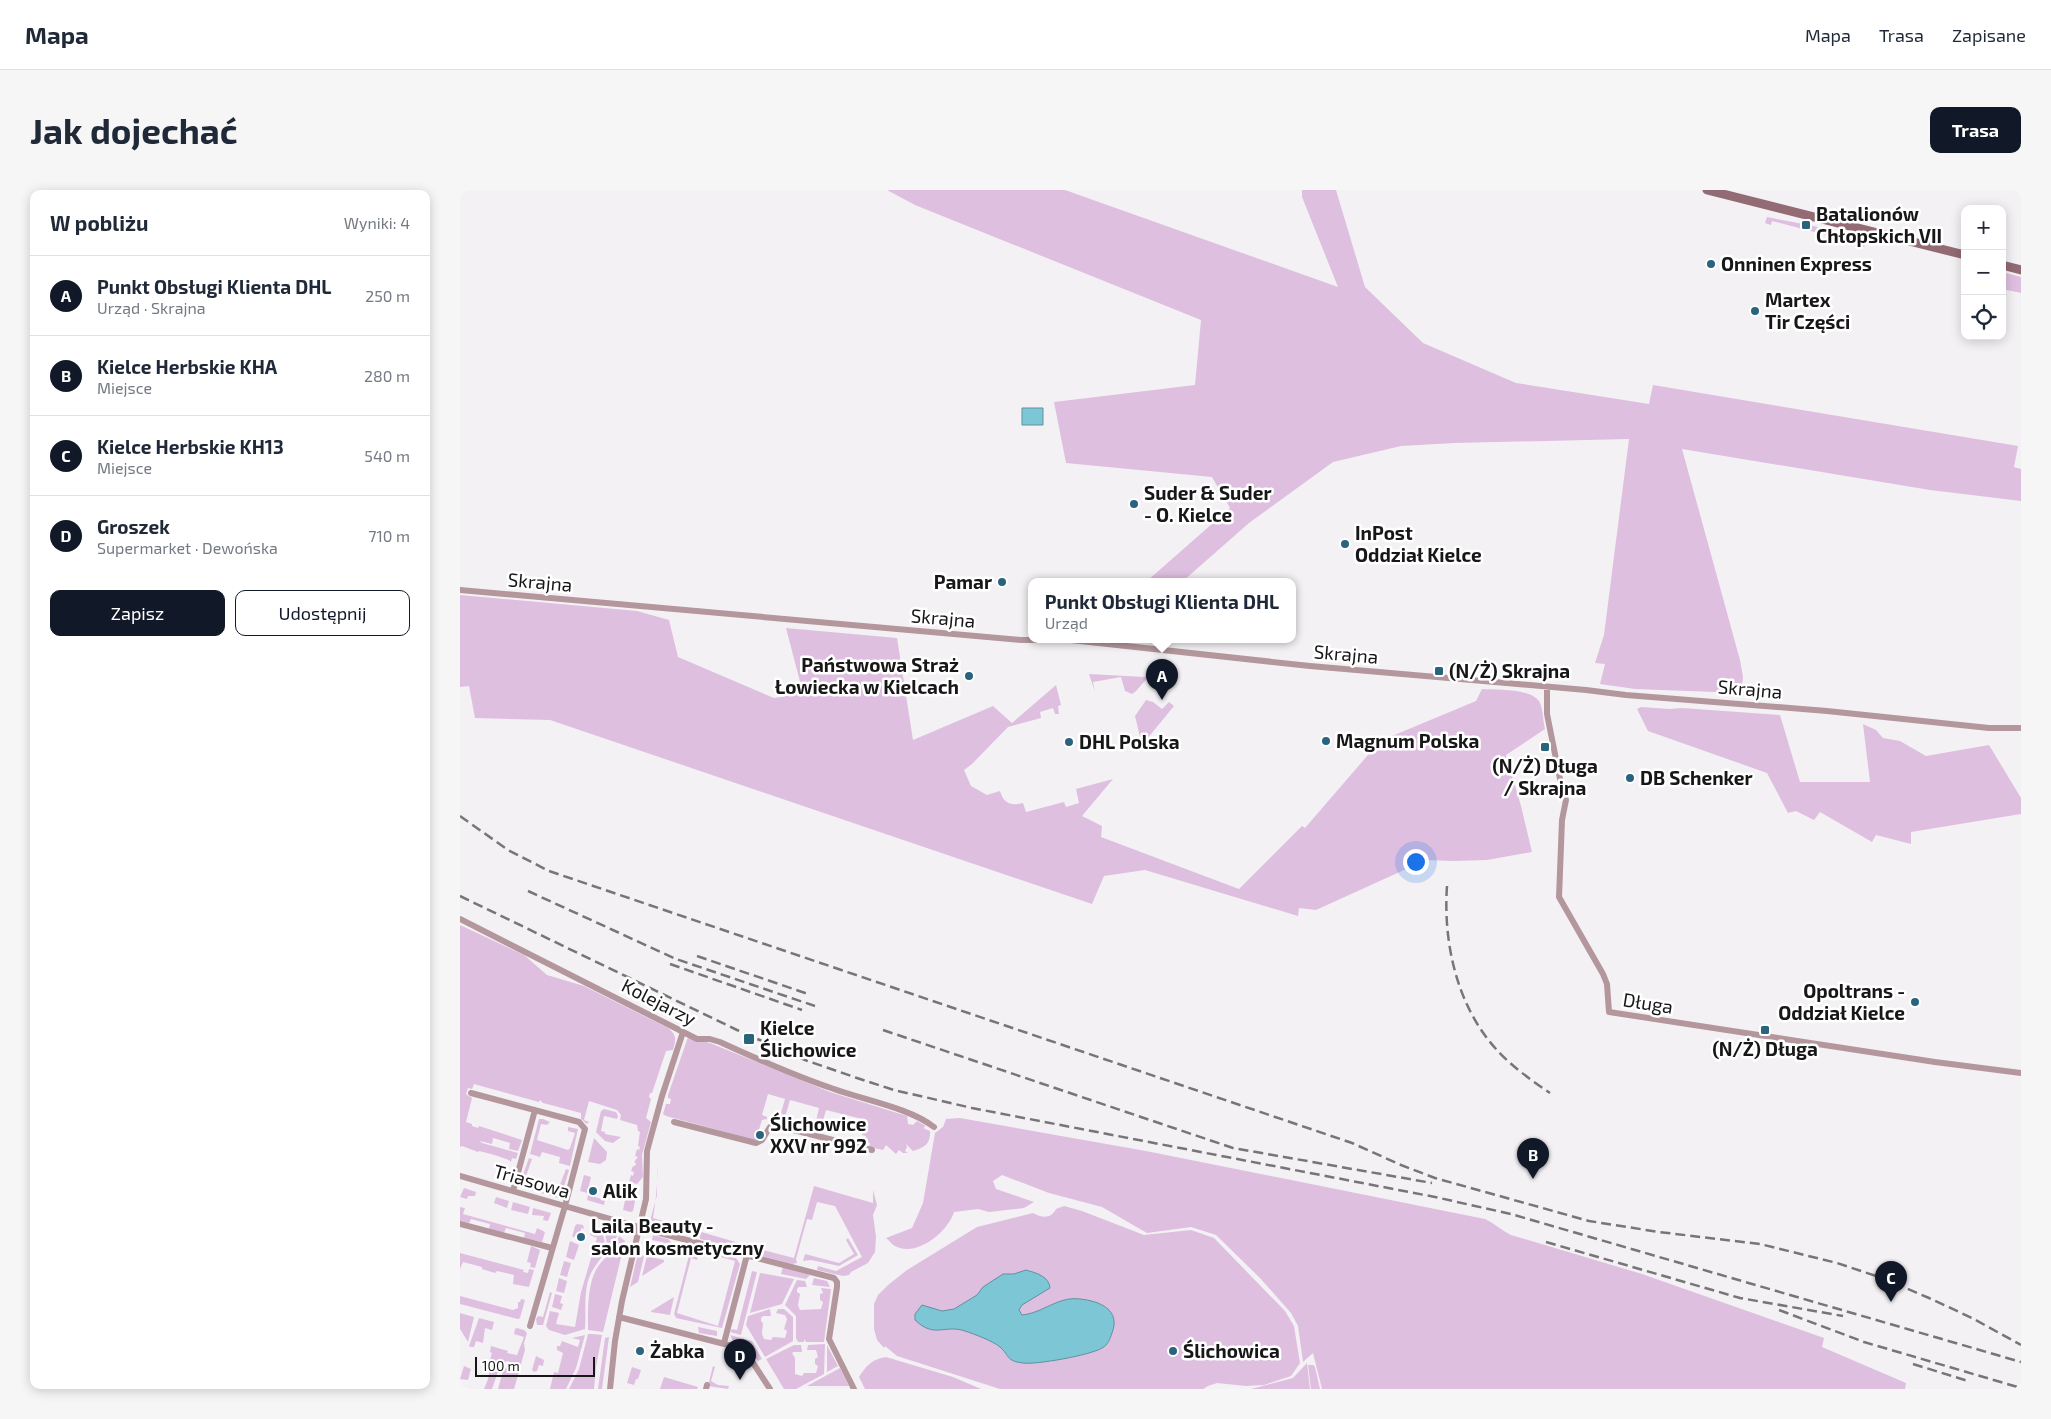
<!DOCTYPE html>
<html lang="pl">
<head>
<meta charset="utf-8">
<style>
  body { margin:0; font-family:"Exo 2",sans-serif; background:#f6f6f7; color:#1f2937 }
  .controls { position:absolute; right:15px; top:15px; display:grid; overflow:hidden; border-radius:10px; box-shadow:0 2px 12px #0003 }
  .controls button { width:45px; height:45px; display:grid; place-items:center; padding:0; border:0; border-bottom:1px solid #e0e1e3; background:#fff; color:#1f2937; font:25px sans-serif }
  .scale { position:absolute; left:15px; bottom:12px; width:120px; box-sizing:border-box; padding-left:5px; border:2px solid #181718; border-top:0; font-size:14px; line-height:18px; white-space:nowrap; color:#181718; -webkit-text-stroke:4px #fff; paint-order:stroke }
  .you { position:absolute; left:955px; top:671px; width:18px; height:18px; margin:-12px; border:4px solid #fff; border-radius:50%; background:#1a73e8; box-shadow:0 0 0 8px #1a73e833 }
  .badge { display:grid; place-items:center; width:32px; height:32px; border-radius:50%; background:#111827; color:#fff; font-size:16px; font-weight:700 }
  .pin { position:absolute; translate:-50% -41px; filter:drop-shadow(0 1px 2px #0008) }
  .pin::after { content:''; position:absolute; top:26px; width:18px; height:15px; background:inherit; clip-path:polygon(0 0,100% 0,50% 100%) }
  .popup { position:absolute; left:568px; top:388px; width:268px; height:65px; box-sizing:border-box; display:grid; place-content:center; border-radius:10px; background:#fff; filter:drop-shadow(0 1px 4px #0005); font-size:16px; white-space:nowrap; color:#747a83 }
  .popup b { font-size:19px; color:#1f2937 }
  .popup::after { content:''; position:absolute; left:50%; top:100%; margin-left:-10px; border:10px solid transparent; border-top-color:#fff }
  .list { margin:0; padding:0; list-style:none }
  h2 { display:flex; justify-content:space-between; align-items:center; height:65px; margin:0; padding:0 20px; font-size:21px }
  h2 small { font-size:16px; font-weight:400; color:#747a83 }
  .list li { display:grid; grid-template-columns:32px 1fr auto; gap:15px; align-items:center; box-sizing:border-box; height:80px; padding:0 20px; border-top:1px solid #e0e1e3 }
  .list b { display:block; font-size:19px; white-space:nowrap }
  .list p { margin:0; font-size:16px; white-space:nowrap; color:#747a83 }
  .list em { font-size:16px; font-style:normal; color:#747a83 }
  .actions { display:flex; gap:10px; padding:15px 20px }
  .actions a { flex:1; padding:11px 0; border:1px solid #111827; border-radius:10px; text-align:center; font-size:18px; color:#111827 }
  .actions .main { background:#111827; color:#fff }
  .icon { flex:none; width:28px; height:28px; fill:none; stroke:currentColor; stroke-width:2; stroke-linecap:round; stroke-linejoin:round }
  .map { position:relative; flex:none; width:1561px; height:1199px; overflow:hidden; border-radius:10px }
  header { display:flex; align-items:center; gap:30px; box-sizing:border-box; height:70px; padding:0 25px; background:#fff; border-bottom:1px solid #e0e1e3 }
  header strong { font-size:24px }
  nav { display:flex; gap:28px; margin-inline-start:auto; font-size:18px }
  .intro { display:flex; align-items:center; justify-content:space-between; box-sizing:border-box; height:120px; padding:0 30px }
  h1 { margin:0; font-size:35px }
  .button { padding:12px 22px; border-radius:10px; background:#111827; color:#fff; font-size:18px; font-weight:700 }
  main { display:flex; gap:30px; padding:0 30px }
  aside { flex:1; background:#fff; border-radius:10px; box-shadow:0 2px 12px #0003 }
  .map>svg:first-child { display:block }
  .green { fill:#debfe0 }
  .water { fill:#7dc6d6; stroke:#5f929d }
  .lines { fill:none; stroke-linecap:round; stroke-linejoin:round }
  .street { stroke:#b3979c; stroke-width:6 }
  .secondary { stroke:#926b74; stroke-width:9 }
  .rail { stroke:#777577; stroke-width:2.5; stroke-dasharray:10 5; stroke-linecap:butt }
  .poi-dot { fill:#29647c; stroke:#fff; stroke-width:2 }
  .labels { text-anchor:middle; stroke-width:5; stroke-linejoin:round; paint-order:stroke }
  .poi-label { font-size:19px; font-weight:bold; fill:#181718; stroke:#fff; text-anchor:start }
  .street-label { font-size:19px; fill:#181718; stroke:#fff }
</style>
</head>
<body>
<header>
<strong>Mapa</strong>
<nav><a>Mapa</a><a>Trasa</a><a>Zapisane</a></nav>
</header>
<div class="intro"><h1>Jak dojechać</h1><a class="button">Trasa</a></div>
<main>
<aside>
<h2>W pobliżu<small>Wyniki: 4</small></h2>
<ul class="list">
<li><span class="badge">A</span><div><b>Punkt Obsługi Klienta DHL</b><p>Urząd · Skrajna</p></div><em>250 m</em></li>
<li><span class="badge">B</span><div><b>Kielce Herbskie KHA</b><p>Miejsce</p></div><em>280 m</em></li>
<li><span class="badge">C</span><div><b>Kielce Herbskie KH13</b><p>Miejsce</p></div><em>540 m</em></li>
<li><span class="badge">D</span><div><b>Groszek</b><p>Supermarket · Dewońska</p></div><em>710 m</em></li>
</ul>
<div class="actions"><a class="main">Zapisz</a><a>Udostępnij</a></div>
</aside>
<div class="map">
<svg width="1561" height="1199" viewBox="0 0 1561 1199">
  <rect width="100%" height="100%" fill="#f4f1f4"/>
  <path class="green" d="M427 0H605L878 97 842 7V0H876L905 97 963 153 1056 193 1189 214 1193 195 1558 256 1554 277 1561 279V311L1470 300 1222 259 1280 470 1283 487 1281 503 1175 499 1140 494 1145 474 1135 473 1144 445 1169 249 995 253 941 256 873 272 789 333 723 391H687L770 318 752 287 606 273 594 212 735 195 741 130 455 15Z
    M1307 27C1340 34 1370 38 1401 48L1405 56 1401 58 1400 54 1393 52 1392 56 1388 54 1389 51 1312 31 1311 35 1305 33Z
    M1542 82 1561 87V103L1542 99Z
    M0 405 177 421 209 430 218 467 314 508 343 503 326 438 437 448 453 550 533 516 552 533 596 495 601 515 598 516 599 524H595L593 518 580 522 581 528 548 537 512 574 504 580 511 596 527 605 540 601C544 614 551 616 563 613L566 622 604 612 606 617 619 613 616 599 653 589 622 626 642 636 641 647 779 699 842 636 845 638 920 551 1016 511 1022 499C1037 500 1069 498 1079 511 1083 518 1083 531 1085 539L1046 565 1061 616 1072 662 1027 670 993 671 966 670 856 720 839 718 838 726 685 680 644 686 632 714 90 530 15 528 9 496 0 497Z
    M689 483 690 485 676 501 672 504 665 501 661 487 633 492 635 502 629 484 685 487 686 484Z
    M686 510 693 512 702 519 709 512 714 516 682 555 675 526Z
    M1181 517 1210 519 1222 518 1320 525 1340 592H1410L1403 534 1416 540 1423 548 1440 551 1466 566 1529 555 1561 608V624L1451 642V654L1416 645 1412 652 1360 622 1354 630 1336 621 1328 623 1307 583 1188 541 1177 519Z
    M0 735 64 765 87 785 124 796 208 838C217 845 216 850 213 860L206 861 192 903H190L189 907 191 909 186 928 191 932 182 965 183 987 177 994 169 992 171 985 173 986 174 982 171 981 173 976H175L176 973 174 972 178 967 175 966 177 959 179 960 180 957 178 956 180 942 178 941 177 935 160 930 161 925 157 920 129 911 124 930 129 932 127 934 121 929V923L83 913 80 910 79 912 14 894 12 899 8 898 6 904 12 908 6 932 12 934V936L18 938 19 936 62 950 58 961 49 959 50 953 33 948 32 954 20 951 22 953 58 963 56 969 52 968 51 972C48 968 27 963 19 961L18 962 2 956 0 957Z
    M228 847 250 853 370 902 447 926 448 934 453 935 457 931 466 936 463 938 470 941C471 954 464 958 453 961L446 954 447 957 445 961 448 963H443L439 960 436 964 426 955 423 960 409 957 410 953 405 952 406 946 402 945 406 930 366 920 360 941 365 944 354 940 359 918 330 910 324 931 330 934 315 932 313 929 319 930 325 909 308 904 302 925 307 927V929L302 930 297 946 301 947 295 950 206 926 203 924 206 914H210L211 909 208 908V905Z
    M144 919 156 922 158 926 157 929 144 926 141 941 145 942V944L161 947 153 953 145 951 136 942 141 921Z
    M500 928 686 961 1025 1029C1034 1033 1041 1040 1051 1045L1182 1084 1364 1148 1362 1157 1446 1193 1445 1199H862L853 1163 843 1172 838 1136 831 1123 800 1088 756 1045 731 1037 687 1043 642 1017 589 1003 542 985 533 991 536 999 574 1012 564 1018 529 1022 518 1019 494 1022C488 1042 456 1068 435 1056 432 1055 429 1050 426 1048L452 1038 463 1013 475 943 483 937 486 929Z
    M79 929H83L90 932 87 935 81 934 77 950 108 960 110 958 115 943 108 941V937L118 939 110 976 99 973 100 967 82 962 80 967 70 964Z
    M134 948 147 962 146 970 140 974 128 972Z
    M69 968 72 969 65 989 67 991 98 1000 106 979 109 980 101 1007 98 1008 61 997 60 993Z
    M197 974C198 993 196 1009 193 1028L293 1057 292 1062 240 1049V1047L192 1033 190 1031 197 1005Z
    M124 985 131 987 127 1003 120 1001Z
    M354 996 413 1013V1000L417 1015 413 1025 416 1047 415 1062 408 1073 391 1082 389 1085 383 1086 357 1080 358 1076 376 1081 402 1067 375 1016 357 1012 352 1030 347 1029 336 1069 337 1073 332 1074 298 1065 299 1059 334 1068Z
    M4 998 16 1002 15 1006H8L7 1009 0 1007Z
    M170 1000 177 1002 173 1021 171 1022 163 1020 167 1001Z
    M128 1005 145 1010 144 1015 127 1010Z
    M36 1007 49 1011 47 1018 34 1013Z
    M53 1012 70 1017 68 1024 51 1020Z
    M604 1016 622 1021 684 1045 731 1040 754 1048 825 1121 834 1136 840 1173 831 1186 804 1195 786 1196 757 1193 748 1196 743 1199H540L437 1166 425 1156 424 1158 417 1150 414 1139V1114L418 1105 428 1095 447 1080 517 1037 573 1023C582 1028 591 1029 596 1019Z
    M0 1017 5 1018 3 1024 75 1044 77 1038 85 1042 82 1052 64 1048 65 1043 46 1038 44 1043 29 1039 30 1034 11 1029 9 1033 0 1031Z
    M73 1018 91 1023 88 1031 83 1030 84 1026 72 1025Z
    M117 1034 123 1035 124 1039 121 1038V1046L112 1047 115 1036Z
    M132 1038 142 1041C151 1069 135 1068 128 1091 124 1106 126 1124 125 1139L105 1145 89 1140 86 1136 90 1121 99 1123 96 1134 115 1137 121 1102 137 1048 130 1045Z
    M145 1041 157 1045 154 1055 146 1065 147 1056Z
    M193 1045 208 1049 214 1055 192 1050Z
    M159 1046 165 1051 143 1142 128 1140C128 1120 127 1095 137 1078 145 1066 155 1060 159 1046Z
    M388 1048 398 1065 379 1076 351 1070 343 1071 345 1064 379 1073 394 1064 386 1050Z
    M110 1051 119 1055 114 1070 106 1067Z
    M71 1056 80 1060 75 1078 70 1077 71 1073 67 1072Z
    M234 1057 240 1060 237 1070 231 1068 217 1123 258 1136 275 1071 257 1066 260 1064 276 1068 280 1074 262 1138 216 1128 214 1124 231 1058Z
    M0 1063 64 1080 63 1082 68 1083 69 1079 74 1080 69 1097 53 1094 54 1085 37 1081 35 1083 22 1079V1077L3 1072 0 1079Z
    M178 1063 184 1066 178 1092 170 1097Z
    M187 1066 204 1070V1072L182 1086Z
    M104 1071 111 1073 107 1087 100 1085Z
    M323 1077 350 1085 346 1089 321 1084Z
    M292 1081 297 1082 281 1145 270 1142 272 1139 277 1140Z
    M300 1083 334 1089 322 1114 290 1123Z
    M99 1088 107 1091 104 1103 96 1101Z
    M354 1088 367 1091 370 1097 352 1095Z
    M337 1090 345 1091 347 1097H339L337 1099V1102L340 1104 338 1115 340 1120 361 1119 363 1112 360 1110V1104L363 1103 361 1098 371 1099 364 1152H346L344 1149V1152H338L336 1148V1126L325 1115Z
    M90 1102 92 1103 83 1135H77L76 1129 78 1126 83 1127Z
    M95 1104 102 1106 100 1113 103 1114 101 1120 92 1117Z
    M0 1106 53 1120 58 1118V1112H60L61 1109 65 1110 60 1128 58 1129 0 1114Z
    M214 1107 210 1125 191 1122V1121Z
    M310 1119 311 1126H303L301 1128V1131L303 1133 302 1144 304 1149 311 1150 313 1147 325 1148 327 1141 324 1139 327 1129 325 1125 316 1123 318 1119H324L333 1127V1151L305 1167 286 1135 288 1126Z
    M0 1123 14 1127 8 1152 0 1139Z
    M19 1128 34 1132 32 1140 25 1138 23 1153 16 1151 14 1157H11L9 1156Z
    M238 1137 257 1141V1146L239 1143Z
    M57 1138 64 1140 67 1143 64 1153 65 1160 61 1174 56 1176 48 1171 41 1173 32 1199H24L28 1189 31 1174 29 1173 32 1163 30 1162 31 1156 48 1161 47 1163 57 1165 64 1147 54 1144 55 1139Z
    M132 1144 142 1145 136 1177 134 1199H109L119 1179 127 1148 128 1144Z
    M125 1145 116 1178 106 1199H90L94 1182 98 1183 103 1163 97 1160V1156H100L102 1151 118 1157 120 1150 112 1148Z
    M270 1145 292 1151 302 1169 298 1171 288 1157 273 1151Z
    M149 1147 142 1199H138L145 1148Z
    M365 1154 364 1184 336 1199H324L306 1169 334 1155H341L342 1162H334L332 1163 335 1168V1184L342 1186 344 1183H356L358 1176 355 1174V1169L358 1167 356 1160H347L348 1155Z
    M367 1155 378 1176 367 1182Z
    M76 1166 84 1170 83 1176 79 1175 77 1181 74 1182 72 1180Z
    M426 1167 493 1187 521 1199H405L399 1187C406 1176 412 1169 426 1167Z
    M847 1173 850 1199H791L833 1188Z
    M848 1175H853L855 1177 860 1199H851Z
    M4 1176 11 1179 8 1190 0 1189Z
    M253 1176 255 1177 251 1191 258 1195 269 1196 268 1199 248 1196Z
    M44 1177 59 1182 54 1199H38Z
    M172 1177 181 1180 178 1189H176L174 1195 167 1193Z
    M380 1178 389 1196H347Z
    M204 1187 238 1197 237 1199H200Z"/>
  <path class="water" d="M562 218H583V235H562Z
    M566 1080C576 1083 589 1086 590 1098L562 1115 559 1120 562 1125C583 1123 598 1106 620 1109 640 1111 661 1120 652 1143 650 1149 648 1155 642 1158 631 1165 576 1175 563 1173 546 1171 550 1166 540 1157 533 1151 514 1144 505 1141 484 1134 475 1149 455 1130V1124L462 1115 482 1121 494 1119 517 1105 523 1097 543 1084H554Z"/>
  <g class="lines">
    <path class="street" d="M0 400 561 450H611L850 476 1126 500 1166 505 1367 521 1529 538H1561
      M1087 497V524L1100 589 1106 610 1102 630 1099 707 1143 784 1147 794 1149 822 1475 872 1561 883
      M0 729 237 849H250L260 852C297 869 335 886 374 899 404 910 450 918 474 937
      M11 903 119 932 125 939 105 1016 70 1136
      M214 932 296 953 302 950 310 937 314 935 412 960
      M0 986 192 1041 374 1088 377 1092V1097L369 1149 394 1199
      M53 1001 75 920
      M0 1034 92 1058
      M159 1127 284 1159 310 1199
      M264 1153 287 1065
      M150 1199 155 1151 162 1111 186 1009 187 961 202 906 223 842
      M246 1199 247 1195"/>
    <path class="secondary" d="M1247 0 1505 65
      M1542 75 1561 80"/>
    <path class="rail" d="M0 626 48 660 89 681 892 953 941 975 975 988 1129 1031 1199 1042 1300 1054 1377 1073 1425 1089 1469 1108 1512 1128 1561 1155
      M987 696C983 753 997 816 1036 859 1051 876 1071 890 1090 903
      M68 701 216 769 355 816
      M0 706 277 840 345 870 397 888 434 900 512 918 975 1007 1051 1024 1561 1172
      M237 766 348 804
      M210 774 342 820
      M423 840 773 958 972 993
      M1086 1052 1280 1108 1383 1126
      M1319 1120 1404 1152 1561 1198
      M1453 1174 1508 1191"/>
  </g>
  <g class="poi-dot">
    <rect x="1341" y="30" width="10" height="10" rx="2.5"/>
    <circle cx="1251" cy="74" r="5"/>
    <circle cx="1295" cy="121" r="5"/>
    <circle cx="674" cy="314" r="5"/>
    <circle cx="885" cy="354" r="5"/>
    <circle cx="542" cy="392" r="5"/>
    <rect x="974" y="476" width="10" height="10" rx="2.5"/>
    <circle cx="509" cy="486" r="5"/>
    <circle cx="866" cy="551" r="5"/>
    <circle cx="609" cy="552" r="5"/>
    <rect x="1080" y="552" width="10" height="10" rx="2.5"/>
    <circle cx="1170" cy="588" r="5"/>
    <circle cx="1455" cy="812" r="5"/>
    <rect x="1300" y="835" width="10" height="10" rx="2.5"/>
    <rect x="283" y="843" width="12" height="12" rx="2.5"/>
    <circle cx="300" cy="945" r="5"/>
    <circle cx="133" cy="1001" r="5"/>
    <circle cx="121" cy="1047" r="5"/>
    <circle cx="180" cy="1161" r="5"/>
    <circle cx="713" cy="1161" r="5"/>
  </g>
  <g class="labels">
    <g class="poi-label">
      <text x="1356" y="31">Batalionów<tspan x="1356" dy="22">Chłopskich VII</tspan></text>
      <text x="1261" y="81">Onninen Express</text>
      <text x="1305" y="117">Martex<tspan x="1305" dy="22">Tir Części</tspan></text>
      <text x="684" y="310">Suder &amp; Suder<tspan x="684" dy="22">- O. Kielce</tspan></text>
      <text x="895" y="350">InPost<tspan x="895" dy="22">Oddział Kielce</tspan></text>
      <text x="532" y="399" text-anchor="end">Pamar</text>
      <text x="499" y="482" text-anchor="end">Państwowa Straż<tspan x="499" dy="22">Łowiecka w Kielcach</tspan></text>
      <text x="989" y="488">(N/Ż) Skrajna</text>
      <text x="876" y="558">Magnum Polska</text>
      <text x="619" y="559">DHL Polska</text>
      <text x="1085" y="583" text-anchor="middle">(N/Ż) Długa<tspan x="1085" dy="22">/ Skrajna</tspan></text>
      <text x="1180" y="595">DB Schenker</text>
      <text x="1445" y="808" text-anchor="end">Opoltrans -<tspan x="1445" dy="22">Oddział Kielce</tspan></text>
      <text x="300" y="845">Kielce<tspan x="300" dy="22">Ślichowice</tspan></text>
      <text x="1305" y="866" text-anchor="middle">(N/Ż) Długa</text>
      <text x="310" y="941">Ślichowice<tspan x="310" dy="22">XXV nr 992</tspan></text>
      <text x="143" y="1008">Alik</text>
      <text x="131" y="1043">Laila Beauty -<tspan x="131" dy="22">salon kosmetyczny</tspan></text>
      <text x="190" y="1168">Żabka</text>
      <text x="723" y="1168">Ślichowica</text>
    </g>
    <g class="street-label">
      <text transform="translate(80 392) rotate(5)" y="7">Skrajna</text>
      <text transform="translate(483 428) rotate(5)" y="7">Skrajna</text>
      <text transform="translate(886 464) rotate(5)" y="7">Skrajna</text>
      <text transform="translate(1290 499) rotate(5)" y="7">Skrajna</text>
      <text transform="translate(199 812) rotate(27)" y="7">Kolejarzy</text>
      <text transform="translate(1188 813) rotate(9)" y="7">Długa</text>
      <text transform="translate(72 991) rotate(16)" y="7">Triasowa</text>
    </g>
  </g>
</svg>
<div class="controls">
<button>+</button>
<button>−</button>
<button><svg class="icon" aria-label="locate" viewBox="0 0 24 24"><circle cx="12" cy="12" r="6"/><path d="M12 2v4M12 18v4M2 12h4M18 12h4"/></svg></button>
</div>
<div class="scale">100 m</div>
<div class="you"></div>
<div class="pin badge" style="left:702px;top:510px">A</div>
<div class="popup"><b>Punkt Obsługi Klienta DHL</b>Urząd</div>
<div class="pin badge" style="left:1073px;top:989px">B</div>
<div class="pin badge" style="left:1431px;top:1112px">C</div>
<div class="pin badge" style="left:280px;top:1190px">D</div>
</div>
</main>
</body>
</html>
